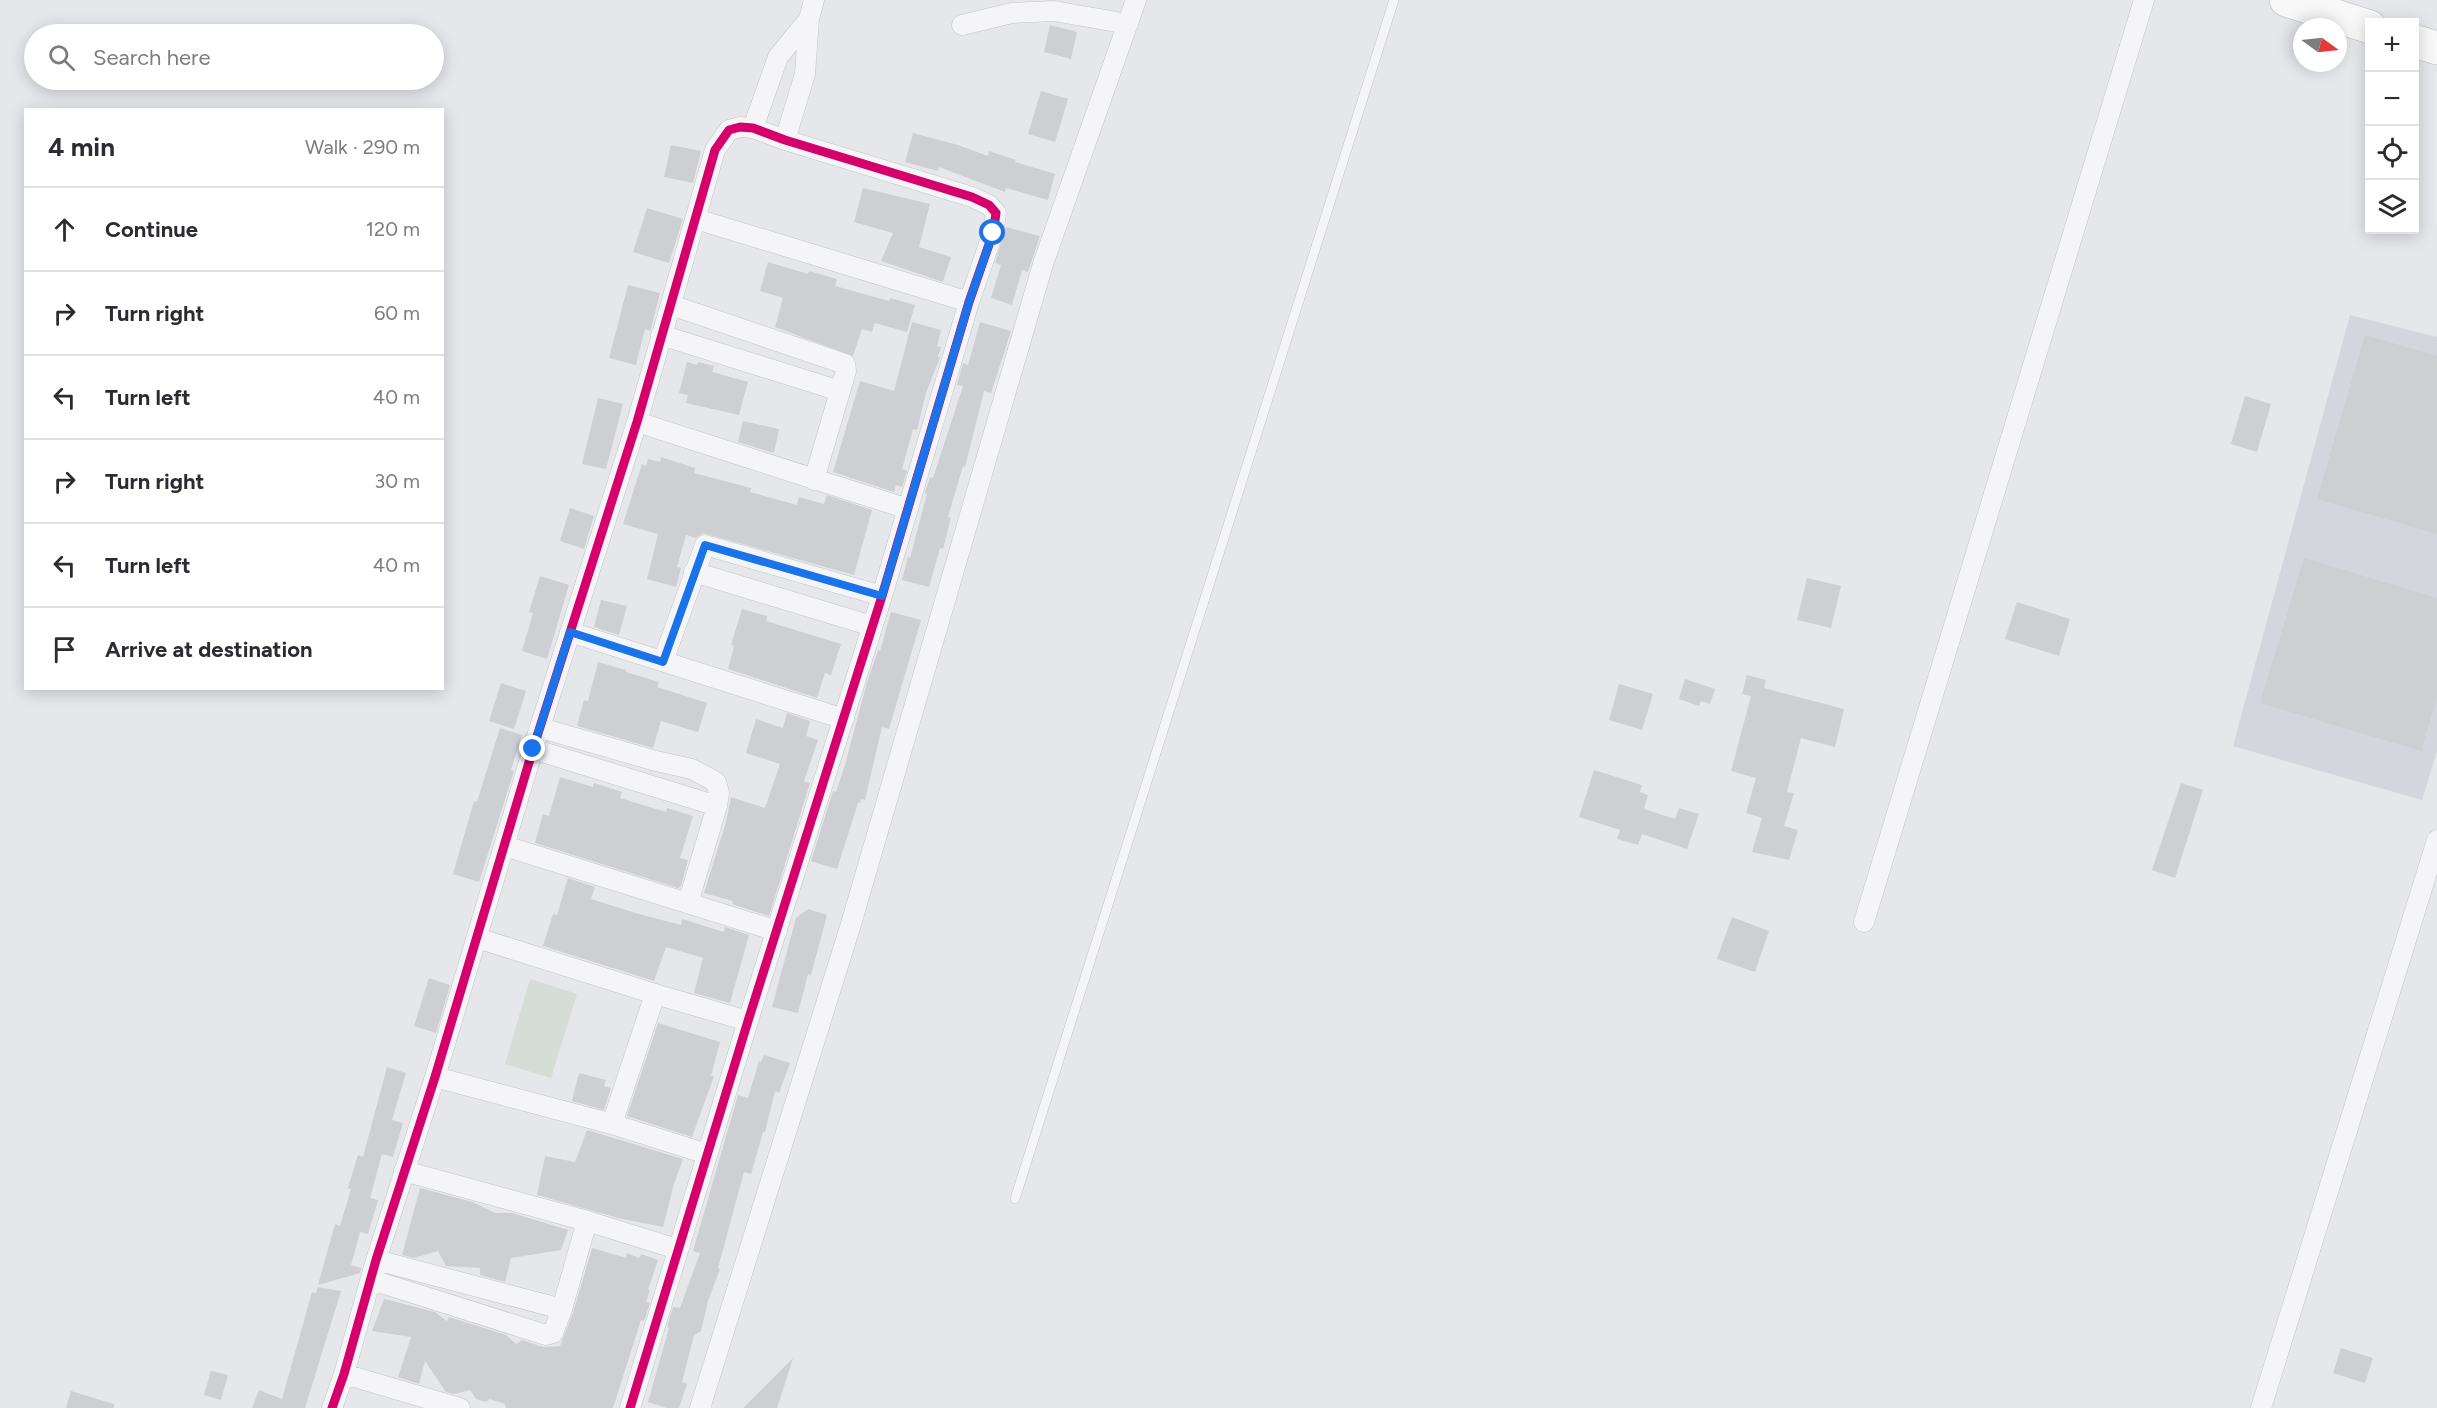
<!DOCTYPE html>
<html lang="en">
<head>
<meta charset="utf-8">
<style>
  body { margin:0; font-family:Figtree,sans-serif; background:#f7f7f7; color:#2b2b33 }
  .controls { position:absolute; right:18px; top:18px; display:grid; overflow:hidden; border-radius:0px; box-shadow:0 3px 15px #0003 }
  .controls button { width:54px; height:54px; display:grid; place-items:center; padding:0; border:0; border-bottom:2px solid #e1e1e2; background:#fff; color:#2b2b33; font:30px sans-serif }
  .compass { position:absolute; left:2293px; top:18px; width:54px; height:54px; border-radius:50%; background:#fff; box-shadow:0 3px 15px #0003; rotate:105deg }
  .stop { position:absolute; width:18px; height:18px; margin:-14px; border:4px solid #1a73e8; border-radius:50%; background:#fff }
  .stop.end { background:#1a73e8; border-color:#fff; box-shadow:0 2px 6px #0008 }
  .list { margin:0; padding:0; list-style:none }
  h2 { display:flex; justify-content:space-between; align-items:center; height:78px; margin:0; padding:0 24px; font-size:26px }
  h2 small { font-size:20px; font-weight:400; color:#7c7c81 }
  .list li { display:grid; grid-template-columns:39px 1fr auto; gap:18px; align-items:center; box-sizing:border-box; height:84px; padding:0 24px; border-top:2px solid #e1e1e2 }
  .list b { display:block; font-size:22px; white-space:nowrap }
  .list em { font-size:20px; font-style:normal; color:#7c7c81 }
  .icon { flex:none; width:33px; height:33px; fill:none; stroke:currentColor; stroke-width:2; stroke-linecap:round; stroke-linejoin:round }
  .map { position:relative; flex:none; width:2437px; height:1408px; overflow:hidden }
  .search { position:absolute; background:#fff; box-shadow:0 3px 15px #0003; left:24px; top:24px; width:420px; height:66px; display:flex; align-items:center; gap:15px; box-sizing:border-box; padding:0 21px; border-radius:33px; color:#7c7c81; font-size:22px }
  .panel { position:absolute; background:#fff; box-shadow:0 3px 15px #0003; left:24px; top:108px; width:420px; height:582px; border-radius:0px }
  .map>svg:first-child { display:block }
  .built { fill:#d4d6dd }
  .green { fill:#d5ddd6 }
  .building { fill:#cecfd2 }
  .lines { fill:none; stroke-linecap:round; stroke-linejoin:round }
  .lane-casing { stroke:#c3c5c8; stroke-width:10 }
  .street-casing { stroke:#c3c5c8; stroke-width:21 }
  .highway-casing { stroke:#b8babe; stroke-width:34 }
  .lane { stroke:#f5f5f7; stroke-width:9 }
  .street { stroke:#f5f5f7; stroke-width:20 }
  .highway { stroke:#f8f8f8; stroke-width:33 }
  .cycleway-casing { stroke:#f4f5f8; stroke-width:13 }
  .cycleway { stroke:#d6006c; stroke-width:9 }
  .route { stroke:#1a73e8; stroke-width:8 }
</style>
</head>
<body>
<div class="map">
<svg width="2437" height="1408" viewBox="0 0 2437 1408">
  <rect width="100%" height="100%" fill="#e5e7ea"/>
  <path class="built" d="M2350 315 2437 337V751L2422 800 2233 746Z"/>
  <path class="green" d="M530 979 577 994 551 1078 505 1064Z"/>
  <path class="building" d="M1050 25 1077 32 1071 59 1044 52Z
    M1041 91 1068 99 1055 142 1028 134Z
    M913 133 958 145 988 156 989 151 1016 160 1015 162 1055 174 1048 200 1006 188 1005 192 939 167 938 171 905 162Z
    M671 145 701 151 693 183 664 177Z
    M863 188 930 204 919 247 951 257 943 282 881 261 893 233 854 222Z
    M647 208 683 219 669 263 633 252Z
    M1006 227 1040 236 1028 272 1022 270 1012 305 991 298 1001 265 995 263Z
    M768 262 808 274 809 271 837 279 835 286 889 301 890 298 915 305 907 332 875 323 872 332 862 329 853 356 775 327 783 298 760 291Z
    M628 285 660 293 651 329 650 331 645 329 636 365 609 358Z
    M912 322 941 330 937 346 941 347 938 357H940L926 393 917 430 913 429 902 469 907 471 902 487 896 485 894 492 833 472 860 381 894 391Z
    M980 322 1011 331 991 393 984 391 965 467 963 466 948 517 951 518 943 549 940 548 929 587 902 580 908 557 910 558 927 494 925 493 930 477 933 478 963 386 957 385 963 363 968 365Z
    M2365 335 2437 356V534L2317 499Z
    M687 362 697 365 698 362 714 366 712 372 748 382 739 415 686 403 688 395 679 393Z
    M2245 396 2271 404 2257 452 2231 444Z
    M598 398 623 404 606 469 582 464Z
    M743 421 779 429 774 453 738 442Z
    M661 457 695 468 694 473 751 488 750 492 797 505 799 497 824 504 827 495 872 510 854 575 703 533 696 538 686 535 677 567 681 568 676 587 647 579 658 534 623 524 642 464 646 466 648 459 660 462Z
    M570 508 594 516 584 549 560 541Z
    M2304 558 2437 598V697L2421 751 2260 703Z
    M540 576 569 585 547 659 522 651 533 613 529 612Z
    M1807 578 1841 586 1831 628 1797 620Z
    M601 600 627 606 619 635 594 627Z
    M2017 602 2070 619 2059 656 2005 639Z
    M742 609 767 616 766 621 841 644 831 675 825 673 817 698 728 669 734 646 731 645Z
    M891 612 921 620 889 729 882 727 865 800 861 799 860 803H858L837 869 811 861 833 791 836 792 845 765 866 686 878 650 880 651Z
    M598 662 626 670V672L659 682 657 687 707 703 698 732 661 721 653 748 577 726 584 700 588 701Z
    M1747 675 1766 680 1764 688 1844 709 1835 747 1801 738 1787 792 1794 793 1784 826 1798 830 1789 860 1752 852 1762 818 1746 813 1756 778 1731 771 1751 696 1742 694Z
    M1685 679 1715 689 1710 704 1701 701 1699 706 1679 699Z
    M501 683 526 691 514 729 489 721Z
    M1619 684 1653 694 1642 730 1609 720Z
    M787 713 810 721 806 736 818 740 804 781 810 783 769 916 732 904 733 901 704 893 726 822 731 797 765 808 780 764 746 753 756 719 783 728Z
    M500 728 522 735 511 770 514 771 479 882 453 874 474 801 477 802Z
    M1594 770 1642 785 1640 792 1648 795 1644 809 1675 819 1679 808 1699 814 1687 849 1642 834 1638 845 1617 839 1620 830 1579 817Z
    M560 777 593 787 594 783 622 792 620 798 666 812 667 808 693 816 680 858 688 860 681 886 678 888 535 843 543 814 549 816Z
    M2181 783 2203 790 2175 878 2152 870Z
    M568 878 595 887 591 899 639 914 681 925 682 919 724 932 725 927 749 935 730 1003 694 993 703 958 666 947 654 981 543 946 553 914 557 915Z
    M808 909 827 915 811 975 808 974 798 1013 772 1007 796 918Z
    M1732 917 1769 931 1755 972 1717 959Z
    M429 978 450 985 436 1033 414 1026Z
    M658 1023 720 1042 711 1076H714L692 1137 627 1116Z
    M764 1055 790 1063 779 1093 775 1091 765 1132H763L751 1174 744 1172 718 1268 720 1269 708 1301 701 1331 694 1335 682 1382 687 1384 679 1408H667L648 1402 669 1328 667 1327 673 1307 680 1308 700 1253 693 1251 738 1095 748 1098 759 1061 761 1062Z
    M387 1067 406 1073 392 1120 403 1123 393 1157 382 1154 370 1198 378 1200 368 1234 360 1232 351 1265 361 1268 360 1273 318 1285 335 1224 340 1226 351 1189 348 1188 358 1155 363 1157Z
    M579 1073 606 1080 604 1086 611 1088 604 1110 572 1101Z
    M587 1130 683 1159 674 1184 663 1227 618 1218 537 1195 545 1156 575 1162Z
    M420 1188 472 1202 495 1213H512L568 1230 561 1250 511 1258 505 1282 480 1275V1268L446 1266 438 1251 414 1258 402 1255Z
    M592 1248 626 1258 627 1253 639 1258 641 1254 658 1260 648 1290H650L646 1302 650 1303 644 1321 641 1320 613 1408H506L505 1404 490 1399 485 1402 476 1399 470 1390 454 1394 446 1392 425 1361 419 1384 398 1377 411 1337 372 1331 384 1299 435 1312 447 1321 449 1317 506 1335 516 1344 522 1340 543 1347 560 1346 573 1313Z
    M318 1287 341 1291 305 1408H252L259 1390 282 1399 312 1292 316 1293Z
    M2341 1348 2373 1358 2365 1383 2333 1373Z
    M793 1358 777 1408H743Z
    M211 1371 228 1375 221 1400 204 1395Z
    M71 1391 114 1404V1408H66Z"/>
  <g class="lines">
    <defs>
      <path id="lane" d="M1015 1199 1394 0"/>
      <path id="street" d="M962 25 1012 13 1054 11 1128 24
        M753 128 778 57 809 19
        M785 140 805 74 809 19 814 0
        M696 219 969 302
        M671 305 845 364 846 371 814 480
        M661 335 840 391
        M637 422 908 509
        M694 572 872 626
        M570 632 844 719
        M663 661 705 545 882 596
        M541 728 656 761 692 769 716 782 719 793 717 806 688 903
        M533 749 717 806
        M505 846 777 931
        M1864 922 2144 0
        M477 938 655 994 748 1021
        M435 1077 612 1124 707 1154
        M612 1124 655 994
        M404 1171 587 1221 677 1249
        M376 1260 562 1309 587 1221
        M372 1280 546 1335 553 1333 562 1309
        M344 1374 460 1408
        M332 1408 344 1374 376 1260 435 1077 533 749 637 422 715 150 729 130 740 127 753 128 785 140 972 197 989 205 996 213 993 233 969 302 882 596 748 1021 630 1408
        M700 1408 851 924 1043 264 1136 0
        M2261 1408 2437 840"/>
      <path id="highway" d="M2286 0 2370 27
        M2414 41 2437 48"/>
    </defs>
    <use href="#lane" class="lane-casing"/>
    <use href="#street" class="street-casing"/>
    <use href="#highway" class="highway-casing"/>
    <use href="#lane" class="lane"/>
    <use href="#street" class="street"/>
    <use href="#highway" class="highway"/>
    <defs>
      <path id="cycleway" d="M332 1408 344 1374 376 1260 435 1077 533 749 637 422 715 150 729 130 740 127 753 128 785 140 972 197 989 205 996 213 993 233 969 302 882 596 748 1021 630 1408"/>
    </defs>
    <use href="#cycleway" class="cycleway-casing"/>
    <use href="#cycleway" class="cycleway"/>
  </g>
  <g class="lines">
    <path class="route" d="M533 749 570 632 663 662 705 545 882 596 969 302 993 233"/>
  </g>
</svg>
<div class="controls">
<button>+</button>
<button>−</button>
<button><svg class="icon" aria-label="locate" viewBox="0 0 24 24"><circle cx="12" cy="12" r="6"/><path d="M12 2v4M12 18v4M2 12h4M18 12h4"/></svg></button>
<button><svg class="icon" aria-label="layers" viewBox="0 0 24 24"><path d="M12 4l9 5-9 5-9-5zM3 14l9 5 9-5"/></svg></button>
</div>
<svg class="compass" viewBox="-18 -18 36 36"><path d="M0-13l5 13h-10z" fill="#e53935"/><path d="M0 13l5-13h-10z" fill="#7c7c81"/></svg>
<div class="stop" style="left:993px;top:233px"></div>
<div class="stop end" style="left:533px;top:749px"></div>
<div class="search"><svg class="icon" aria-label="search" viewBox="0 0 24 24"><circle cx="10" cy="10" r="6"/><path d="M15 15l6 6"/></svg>Search here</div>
<section class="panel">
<h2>4 min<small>Walk · 290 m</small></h2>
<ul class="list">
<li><svg class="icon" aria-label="ahead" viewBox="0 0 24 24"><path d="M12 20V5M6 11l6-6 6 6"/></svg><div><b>Continue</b></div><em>120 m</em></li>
<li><svg class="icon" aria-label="right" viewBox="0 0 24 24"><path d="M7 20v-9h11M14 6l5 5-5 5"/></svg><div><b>Turn right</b></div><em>60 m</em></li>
<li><svg class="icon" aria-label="left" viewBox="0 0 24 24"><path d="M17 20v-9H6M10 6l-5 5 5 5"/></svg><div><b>Turn left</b></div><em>40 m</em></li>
<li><svg class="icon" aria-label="right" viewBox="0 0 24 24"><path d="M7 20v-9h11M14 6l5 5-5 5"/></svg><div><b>Turn right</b></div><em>30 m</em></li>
<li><svg class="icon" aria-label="left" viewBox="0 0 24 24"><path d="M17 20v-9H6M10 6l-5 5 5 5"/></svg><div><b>Turn left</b></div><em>40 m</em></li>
<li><svg class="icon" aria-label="arrive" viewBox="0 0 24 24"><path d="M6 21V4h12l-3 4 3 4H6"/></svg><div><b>Arrive at destination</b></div></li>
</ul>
</section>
</div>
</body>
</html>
